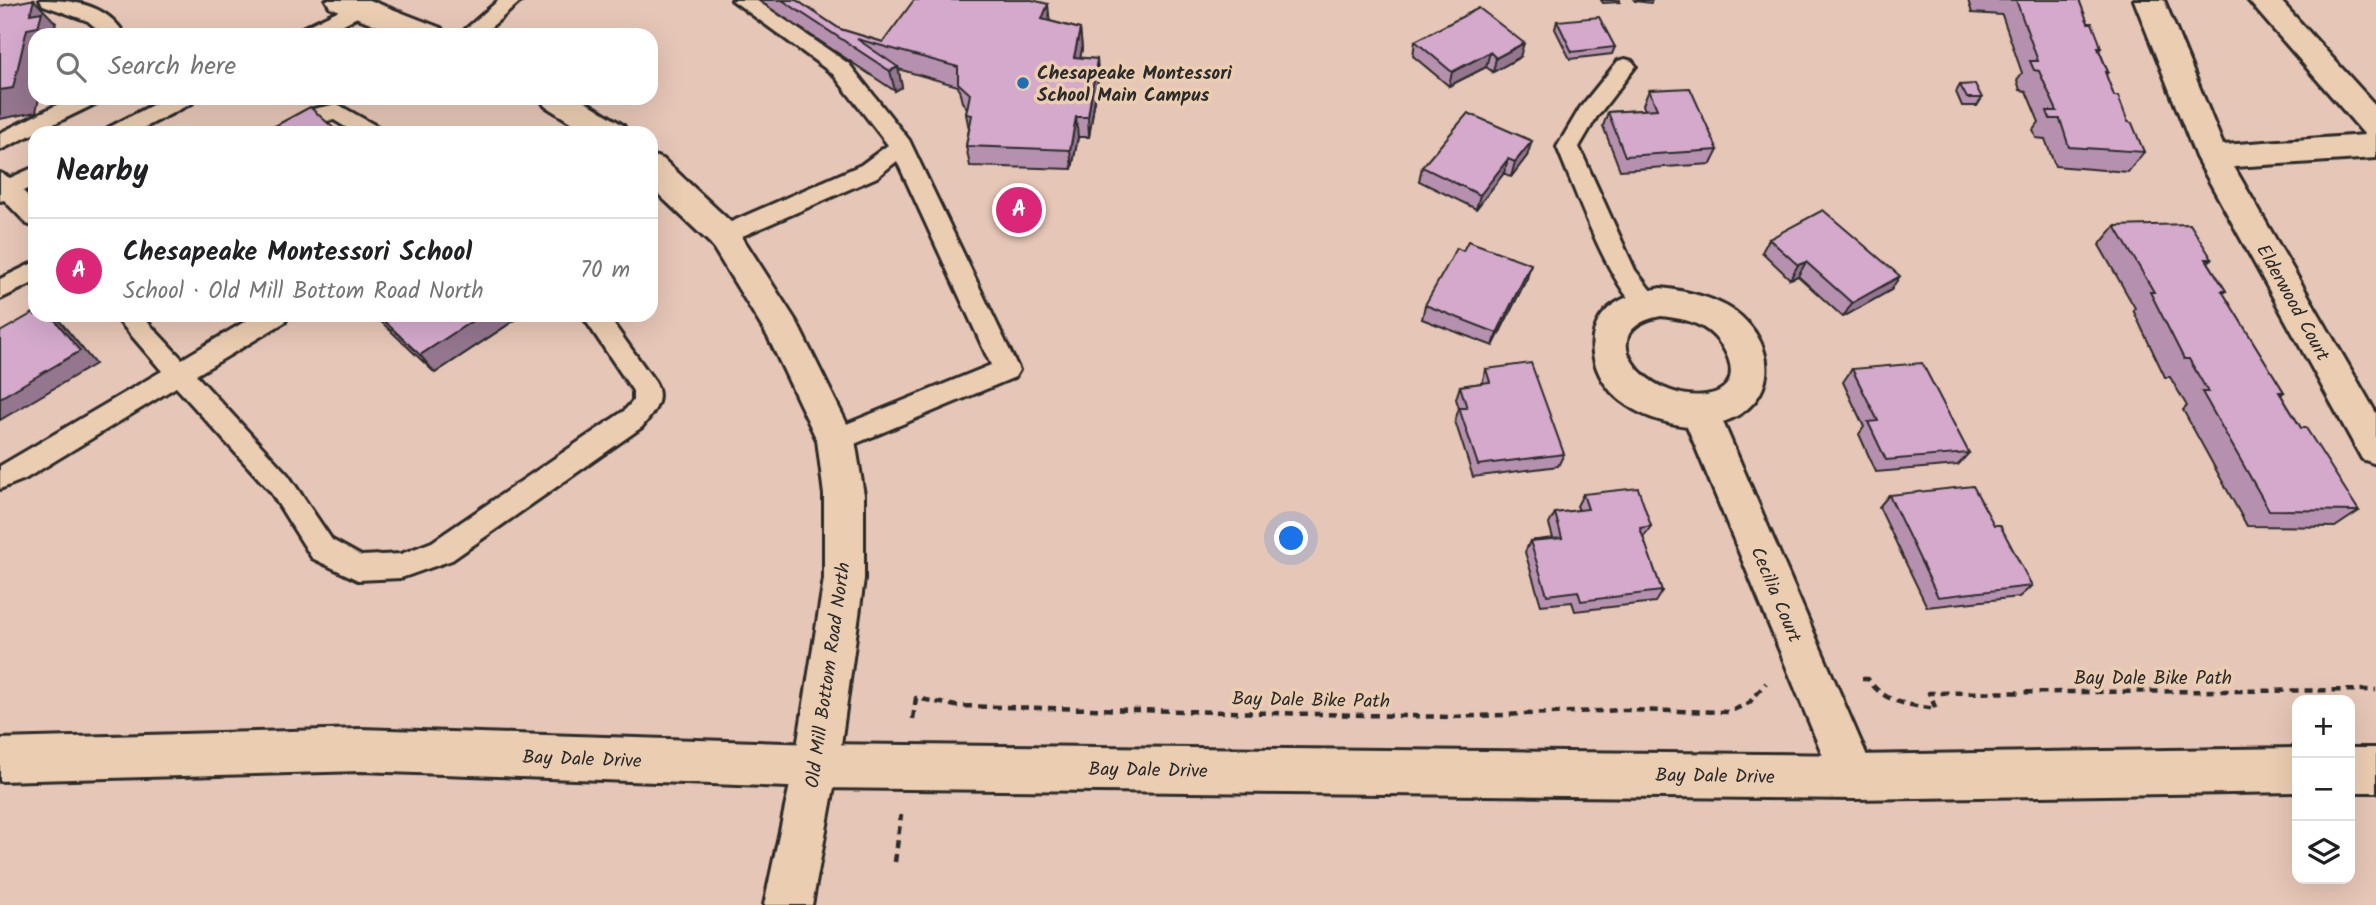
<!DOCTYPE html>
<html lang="en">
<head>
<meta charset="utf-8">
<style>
  body { margin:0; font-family:Kalam,sans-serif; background:#f2f2f2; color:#202124 }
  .controls { position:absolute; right:21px; bottom:21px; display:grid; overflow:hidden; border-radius:14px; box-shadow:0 7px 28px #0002 }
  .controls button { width:63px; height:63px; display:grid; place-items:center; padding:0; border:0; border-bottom:2px solid #e0e0e0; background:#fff; color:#202124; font:35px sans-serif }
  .you { position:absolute; left:1292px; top:539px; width:24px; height:24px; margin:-18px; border:5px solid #fff; border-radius:50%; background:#1a73e8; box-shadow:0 0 0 10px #1a73e833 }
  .badge { display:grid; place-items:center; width:46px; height:46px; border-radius:50%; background:#db2777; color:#fff; font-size:23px; font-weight:700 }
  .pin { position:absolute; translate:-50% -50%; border:4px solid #fff; box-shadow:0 2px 7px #0006 }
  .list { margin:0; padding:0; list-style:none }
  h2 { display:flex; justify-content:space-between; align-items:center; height:91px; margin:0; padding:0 28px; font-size:30px }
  h2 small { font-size:23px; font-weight:400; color:#757577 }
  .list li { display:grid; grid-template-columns:46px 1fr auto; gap:21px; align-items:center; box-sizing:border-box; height:105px; padding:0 28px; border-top:2px solid #e0e0e0 }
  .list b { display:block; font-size:26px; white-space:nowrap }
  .list p { margin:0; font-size:23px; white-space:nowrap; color:#757577 }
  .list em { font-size:23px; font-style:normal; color:#757577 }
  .icon { flex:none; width:38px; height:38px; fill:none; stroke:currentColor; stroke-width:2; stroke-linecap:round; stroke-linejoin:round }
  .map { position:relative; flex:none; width:2376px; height:905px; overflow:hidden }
  .search { position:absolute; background:#fff; box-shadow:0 7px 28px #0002; left:28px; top:28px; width:630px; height:77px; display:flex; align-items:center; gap:18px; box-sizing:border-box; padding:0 24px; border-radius:21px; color:#757577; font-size:26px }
  .panel { position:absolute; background:#fff; box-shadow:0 7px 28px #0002; left:28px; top:126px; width:630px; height:196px; border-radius:21px }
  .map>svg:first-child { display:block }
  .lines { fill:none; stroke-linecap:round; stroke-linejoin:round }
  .lane-casing { stroke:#2b2b2b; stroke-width:6 }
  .street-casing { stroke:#2b2b2b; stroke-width:6 }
  .secondary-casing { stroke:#2b2b2b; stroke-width:6 }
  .path { stroke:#2b2b2b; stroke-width:4.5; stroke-dasharray:8 6; stroke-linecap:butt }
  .lane { fill:#ebcdb1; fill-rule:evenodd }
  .street { fill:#ebcdb1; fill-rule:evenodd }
  .secondary { fill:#ebcdb1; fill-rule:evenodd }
  .wall { fill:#b691af; stroke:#2b2b2b; stroke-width:2 }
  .shaded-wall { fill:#94768f; stroke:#2b2b2b; stroke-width:2 }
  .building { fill:#d4a9cc; stroke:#2b2b2b; stroke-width:2 }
  .poi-dot { fill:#1f6fb2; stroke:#ebcdb1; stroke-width:2.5 }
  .labels { text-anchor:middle; stroke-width:7; stroke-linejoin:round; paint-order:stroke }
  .poi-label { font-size:19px; font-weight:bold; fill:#2b2b2b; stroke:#ebcdb1; text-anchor:start }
  .street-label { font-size:19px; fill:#2b2b2b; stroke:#ebcdb1 }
</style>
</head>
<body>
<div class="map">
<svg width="2376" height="905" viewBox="0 0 2376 905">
  <rect width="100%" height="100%" fill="#e6c6b6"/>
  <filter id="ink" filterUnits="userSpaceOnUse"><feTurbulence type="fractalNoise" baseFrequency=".0143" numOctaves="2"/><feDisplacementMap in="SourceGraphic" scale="14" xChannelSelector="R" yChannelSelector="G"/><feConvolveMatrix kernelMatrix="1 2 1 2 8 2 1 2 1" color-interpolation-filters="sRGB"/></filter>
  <g filter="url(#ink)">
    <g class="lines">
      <defs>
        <path id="lane" d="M40 0C74 0 106 4 125 35H104L88 21 43 5Z
          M360 0 367 2 370 7 367 12 322 35H295L298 30Z
          M499 0H522L482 35H459Z
          M732 0H756L849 64 909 140 1019 370 1015 377 845 448 836 451 827 448 823 440 827 432 991 365 897 161 877 177 731 241 723 244 715 241 711 235 715 229 861 165 888 145 833 74Z
          M1625 59 1632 61 1636 66 1596 118 1579 147 1635 270 1661 304 1658 311C1652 312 1647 314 1642 311 1612 294 1572 182 1557 147L1580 108 1618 61Z
          M71 98H100L97 103 0 150V133Z
          M166 98H195L192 103 134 133H105L108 128Z
          M337 104 380 128 383 133H355L334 120 326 121 302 133H273L276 128 313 109Z
          M35 167V185L23 191 35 203V227L27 224 4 200 0 201V173L10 178Z
          M35 262V282L0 299V279Z
          M114 315H141L182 359 256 315H288L285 322 196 375 288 475 332 540 361 556 401 554 432 542 624 411 633 401V391L582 315H607L655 382C665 400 654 412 642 427L452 560 401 578 358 580 312 558 270 491 176 387 25 479 0 489V466L162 371Z"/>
        <path id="street" d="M326 0H369L441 28 445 35H401L330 7Z
          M2134 0H2164L2223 145 2365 135 2248 0H2280L2376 106V158L2234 167 2376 413V464L2362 459 2196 157Z
          M540 98H580L623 125 628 133H588L545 106Z
          M651 155 663 159 735 226 796 321 855 440 864 495V579L838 766 812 905H764L794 766 824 579V495L817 440 768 337 711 244 651 187Z
          M1661 288C1686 291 1713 297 1734 311 1779 344 1779 403 1723 422L1876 777 1870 792 1854 799 1838 792 1687 426C1664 423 1640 416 1621 401 1593 379 1579 334 1610 307 1624 296 1644 291 1661 288ZM1661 316C1678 318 1693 320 1707 330 1730 347 1747 389 1706 395 1647 403 1587 330 1661 316Z"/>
        <path id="secondary" d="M361 729 816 744 1854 755 2297 748V792L1854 799 816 788 361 771 0 781V739Z
          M2350 748H2376V792H2350Z"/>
      </defs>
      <use href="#lane" class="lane-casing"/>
      <use href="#street" class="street-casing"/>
      <use href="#secondary" class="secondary-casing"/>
      <path class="path" d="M1862 679H1868C1884 703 1909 705 1936 709L1929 693 2376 690
        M913 719 916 698 956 706 1452 717 1624 710 1729 712 1749 703 1766 683
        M895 862 901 815"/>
      <use href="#lane" class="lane"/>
      <use href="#street" class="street"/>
      <use href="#secondary" class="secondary"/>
    </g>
    <path class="wall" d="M758 0H796L840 29 883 42 1050 21 1080 29 1082 49 1080 58 1097 59 1098 79 1089 137H1078L1072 169 970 166 966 146 969 129 966 114 967 108 962 102 958 86 898 69 902 87 895 91Z
      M1601 0H1620V2L1603 3Z
      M1634 0H1652L1651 3 1635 1Z
      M1968 0H2079L2088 23 2101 48 2099 50 2108 72 2106 75 2114 96 2144 152 2128 172 2055 166 2045 139 2036 138 2033 130 2039 122 2026 91 2020 90 2017 80 2022 73 2002 15 1972 13Z
      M1557 21 1615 47 1612 54 1570 59 1555 29Z
      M1415 41 1520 57 1493 72 1486 67 1449 86 1413 56Z
      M1960 85 1982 98 1977 106H1962L1956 92Z
      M1649 90 1718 150 1711 164 1620 170 1603 126 1608 112 1645 110 1643 105Z
      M1527 156 1511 177 1504 173 1476 209 1419 181 1422 167Z
      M2115 226 2212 259 2208 262 2226 291 2223 293 2284 392 2281 395 2301 428 2359 511 2335 527 2247 526 2183 410 2187 406 2170 377H2165L2133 310 2135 308 2099 245Z
      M1769 239 1891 290 1843 317 1798 276 1790 279 1762 252Z
      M1527 278 1493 346 1422 319 1425 305Z
      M374 315H520L521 316 435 373Z
      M1486 369 1564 454 1558 466 1473 477 1455 421 1459 408 1456 399 1460 386 1482 383Z
      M1852 369 1969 453 1958 465 1876 472 1859 434 1864 427 1843 382Z
      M1583 494 1651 526 1643 538 1662 591 1655 602 1575 611 1572 602 1541 605 1525 552 1530 541 1553 538 1549 524 1555 513 1579 510 1577 506Z
      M1889 495 1994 525 2032 586 2019 597 1927 607 1879 507Z"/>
    <path class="shaded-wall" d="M34 0 56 23 55 26 63 35H35V98H39L36 112 0 119V90Z
      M1048 4 1050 24 1042 19Z
      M1080 29 1082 49 1076 77 1074 57Z
      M1524 43 1520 57 1493 72 1496 58Z
      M1490 52 1486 67 1449 86 1452 72Z
      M1097 59 1098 79 1089 137 1088 117Z
      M898 67 902 87 895 91 890 71Z
      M1076 117 1078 137 1072 169 1070 150Z
      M1532 141 1527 156 1511 177 1515 162Z
      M1508 159 1504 173 1476 209 1480 195Z
      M1806 262 1798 276 1790 279 1798 265Z
      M1531 264 1527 278 1493 346 1497 333Z
      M1900 276 1891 290 1843 317 1852 303Z
      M51 315H54L59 320 95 364 0 420V398Z
      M481 315 521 316 435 373 420 355Z"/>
    <path class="building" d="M30 0H34L30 14 42 12 38 27 27 29 13 88 0 90V6Z
      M782 0H796L840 29 883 42 914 0H1032L1048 4 1042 19 1080 29 1074 57 1097 59 1088 117H1076L1070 150 966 146 972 115 966 114 970 94 958 83V67L857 39 898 67 890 71Z
      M2016 0H2079L2088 23H2092L2099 41 2101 48H2098L2108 72H2105L2114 96H2118L2128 122 2132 123 2144 152 2069 147 2060 119H2050L2047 111H2057L2039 71 2034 70 2030 61H2038Z
      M1479 8 1524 43 1496 58 1490 52 1452 72 1415 41Z
      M1599 17 1615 47 1572 52 1557 21Z
      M1975 84 1982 98H1967L1960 85Z
      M1690 88 1718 150 1625 156 1608 112 1657 109 1649 90Z
      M310 107 339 133H262Z
      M1468 113 1532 141 1515 162 1508 159 1480 195 1422 167Z
      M1823 210 1900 276 1852 303 1806 262 1798 265 1769 239Z
      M2190 224 2212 259H2206L2226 291H2222L2284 392H2279L2301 428H2306L2359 511 2269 510 2202 392H2208L2189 359H2184L2150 292H2154L2115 226Z
      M1468 241 1531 264 1497 333 1425 305 1457 248 1463 251Z
      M35 312V315H51L80 351 0 398V332Z
      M378 315H481L420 355Z
      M1531 363 1564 454 1478 465 1459 408H1467L1460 386 1490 382 1486 369Z
      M1922 363 1969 453 1886 460 1868 422 1878 421 1852 369Z
      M1973 486 1994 525H2000L2032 586 1938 597 1889 495Z
      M1638 488 1651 526 1640 528 1662 591 1581 601 1578 591 1547 595 1530 541 1562 538 1555 513 1588 509 1583 494Z"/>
  </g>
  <circle class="poi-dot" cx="1023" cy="83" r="7"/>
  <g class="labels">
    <g class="poi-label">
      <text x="1037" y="79">Chesapeake Montessori<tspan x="1037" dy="22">School Main Campus</tspan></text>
    </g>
    <g class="street-label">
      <text transform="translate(2294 302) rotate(61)" y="7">Elderwood Court</text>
      <text transform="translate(1777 594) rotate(67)" y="7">Cecilia Court</text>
      <text transform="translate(827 675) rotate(-82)" y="7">Old Mill Bottom Road North</text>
      <text x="2153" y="684">Bay Dale Bike Path</text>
      <text transform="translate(1311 699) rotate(1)" y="7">Bay Dale Bike Path</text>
      <text transform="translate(582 758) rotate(2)" y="7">Bay Dale Drive</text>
      <text transform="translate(1148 769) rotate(1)" y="7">Bay Dale Drive</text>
      <text transform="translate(1715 775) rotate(1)" y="7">Bay Dale Drive</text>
    </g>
  </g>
</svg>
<div class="controls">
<button>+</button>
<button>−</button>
<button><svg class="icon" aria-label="layers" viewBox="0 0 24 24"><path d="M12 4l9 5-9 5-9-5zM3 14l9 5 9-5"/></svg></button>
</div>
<div class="you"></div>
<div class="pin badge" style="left:1019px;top:210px">A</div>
<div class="search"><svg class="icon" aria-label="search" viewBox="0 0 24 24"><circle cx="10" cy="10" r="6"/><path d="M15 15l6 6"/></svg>Search here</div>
<section class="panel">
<h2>Nearby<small></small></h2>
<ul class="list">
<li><span class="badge">A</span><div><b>Chesapeake Montessori School</b><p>School · Old Mill Bottom Road North</p></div><em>70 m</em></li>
</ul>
</section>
</div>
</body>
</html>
